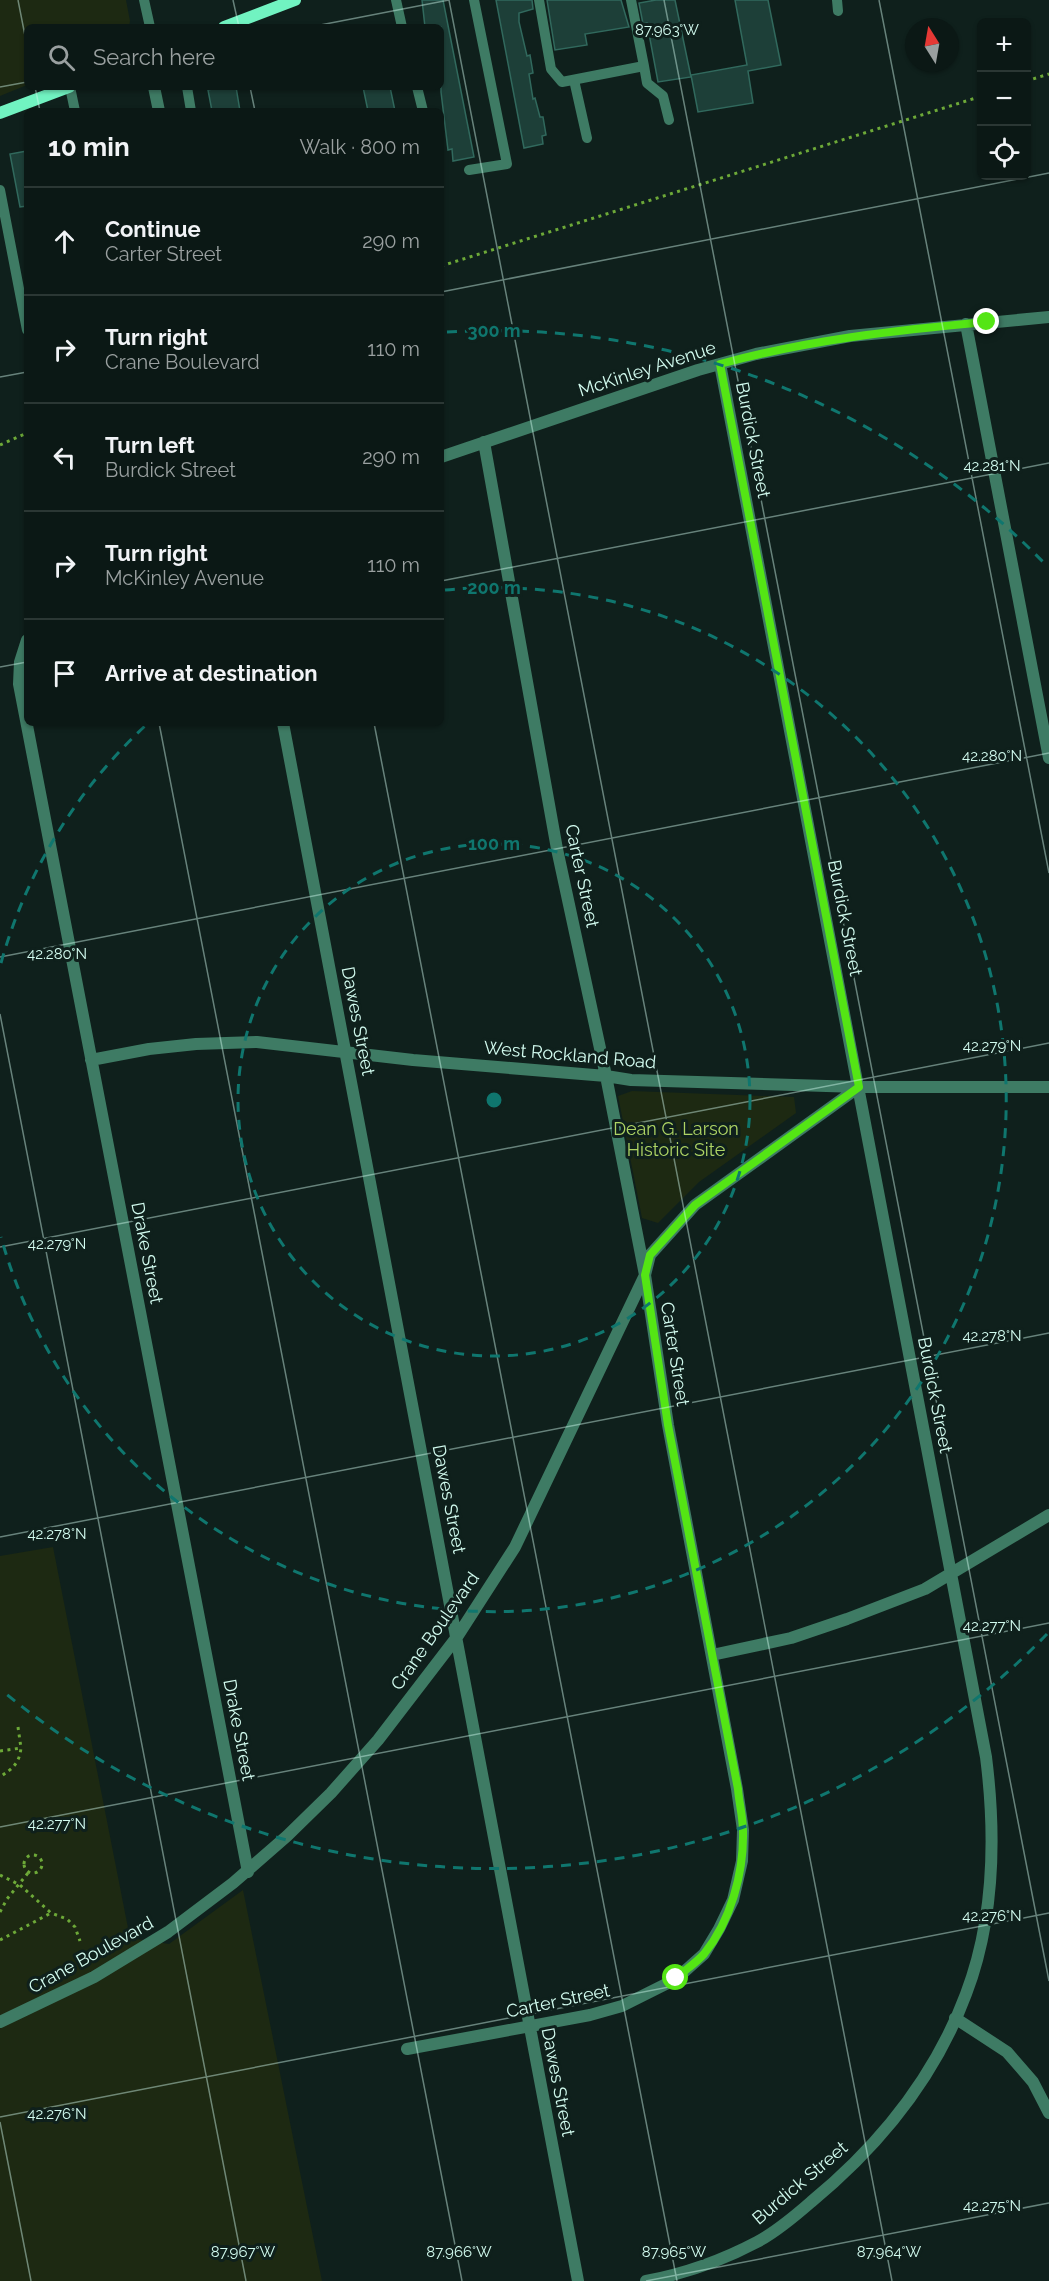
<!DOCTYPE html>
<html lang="en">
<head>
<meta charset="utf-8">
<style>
  body { margin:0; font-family:Raleway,sans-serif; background:#14211e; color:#f1f3f6 }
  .controls { position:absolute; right:18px; top:18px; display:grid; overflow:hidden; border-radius:9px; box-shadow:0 2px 4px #0004 }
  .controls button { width:54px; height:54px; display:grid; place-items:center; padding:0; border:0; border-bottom:2px solid #2b3734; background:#0b1815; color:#f1f3f6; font:30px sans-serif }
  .compass { position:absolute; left:905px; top:18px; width:54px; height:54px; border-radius:50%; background:#0b1815; box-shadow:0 2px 4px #0004; rotate:349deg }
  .stop { position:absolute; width:18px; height:18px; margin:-14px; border:4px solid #54e514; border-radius:50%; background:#fff }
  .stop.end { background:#54e514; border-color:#fff; box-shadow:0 2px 6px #0008 }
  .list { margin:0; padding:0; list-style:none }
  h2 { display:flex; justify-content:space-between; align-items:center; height:78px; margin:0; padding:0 24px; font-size:26px }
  h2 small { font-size:20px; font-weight:400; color:#9aa0a0 }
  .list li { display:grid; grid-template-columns:39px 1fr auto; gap:18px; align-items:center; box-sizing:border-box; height:108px; padding:0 24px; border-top:2px solid #2b3734 }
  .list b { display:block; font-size:22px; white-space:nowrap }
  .list p { margin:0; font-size:20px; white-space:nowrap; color:#9aa0a0 }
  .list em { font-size:20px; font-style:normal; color:#9aa0a0 }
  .icon { flex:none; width:33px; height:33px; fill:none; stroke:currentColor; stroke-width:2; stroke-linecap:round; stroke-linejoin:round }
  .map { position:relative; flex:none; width:1049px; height:2281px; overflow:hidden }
  .search { position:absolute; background:#0b1815; box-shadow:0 2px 4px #0004; left:24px; top:24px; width:420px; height:66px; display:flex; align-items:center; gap:15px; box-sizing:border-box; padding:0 21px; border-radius:9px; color:#9aa0a0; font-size:22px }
  .panel { position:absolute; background:#0b1815; box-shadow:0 2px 4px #0004; left:24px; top:108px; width:420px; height:618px; border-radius:9px }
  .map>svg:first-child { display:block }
  .green { fill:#1d2912 }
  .building { fill:#1d3f38; stroke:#31695d; stroke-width:1.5 }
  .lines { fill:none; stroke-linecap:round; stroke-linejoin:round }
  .path { stroke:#6da938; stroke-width:3; stroke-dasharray:3 4.5; stroke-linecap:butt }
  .service { stroke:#3e7b64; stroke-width:10 }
  .minor { stroke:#3e7b64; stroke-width:12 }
  .secondary { stroke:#71f3c1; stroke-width:12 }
  .route { stroke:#54e514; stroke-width:8 }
  .ticks { fill:none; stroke:#d2fbef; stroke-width:1.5; stroke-opacity:0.45 }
  .ring { fill:none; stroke:#0f766e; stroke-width:3; stroke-dasharray:10 8 }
  .labels { text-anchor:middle; stroke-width:6; stroke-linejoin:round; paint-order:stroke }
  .street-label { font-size:18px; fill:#d2fbef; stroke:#0f201c }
  .park-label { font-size:18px; fill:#aed464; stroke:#0f201c }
  .ticks-label { font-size:15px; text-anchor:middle; fill:#d2fbef; stroke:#0f201c; stroke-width:6; stroke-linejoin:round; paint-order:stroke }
  .centre { fill:#0f766e; stroke:#0f201c; stroke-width:3 }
  .ring-label { font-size:18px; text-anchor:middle; font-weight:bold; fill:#0f766e; stroke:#0f201c; stroke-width:6; stroke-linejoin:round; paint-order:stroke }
</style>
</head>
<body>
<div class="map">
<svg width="1049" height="2281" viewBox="0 0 1049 2281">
  <rect width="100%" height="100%" fill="#0f201c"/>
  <path class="green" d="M0 0H126L130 21 129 27H27V85L0 96Z
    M632 1091 794 1097 796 1113 699 1182 658 1223 642 1218 618 1096Z
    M53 1547 130 1938 169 1944 243 1890 322 2281H0V1556Z"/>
  <path class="building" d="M422 0H443L474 157 453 161 452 149 448 150 441 92V27H425Z
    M496 0H532L533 9 519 13V22L527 56 530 55 533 73 529 74 533 99 535 98 540 117H543L546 135 542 136 543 144 524 148Z
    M547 0H621L629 27 585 34 587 45 555 50Z
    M656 0H675L691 77 658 82 647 23 643 24 639 3Z
    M735 0H768L781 65 748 71 753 103 698 112 691 75 747 65Z
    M220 87H236L240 111H212L208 90Z
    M363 87H390L395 111H368Z
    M27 151V206L20 207 10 154Z"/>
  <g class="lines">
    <path class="path" d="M1026 81 1049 74
      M441 266 982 96
      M0 445 27 433
      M18 1727 21 1748
      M0 1751 21 1748C19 1764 13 1768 0 1777
      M24 1864a9 9 0 1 1 18 0a9 9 0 1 1-18 0Z
      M0 1875 20 1885 51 1913 67 1919 75 1927 80 1941
      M0 1912 7 1899 28 1873
      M0 1940 51 1913"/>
    <path class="service" d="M144 0 150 27
      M396 0 402 27
      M539 0 551 69 562 82 644 66 631 0
      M837 0 838 11
      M644 66 647 83 663 96 669 120
      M574 80 587 138
      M70 87 75 111
      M187 87 191 111
      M417 87 423 111
      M469 170 507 164 474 0
      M0 190 27 330"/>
    <path class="minor" d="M154 87 159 111
      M966 324 1049 758
      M441 457 698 370 756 354 850 336 1049 317
      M27 640 20 662 19 684 248 1872
      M283 723 578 2281
      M91 1060 149 1049 196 1044 257 1042 413 1060 606 1076 631 1080 859 1087H1049
      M712 1655 791 1638 847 1619 925 1589 1049 1515
      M955 2018 1007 2052 1033 2082 1049 2113
      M0 2022 94 1977 168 1932 233 1883 287 1836 331 1793 378 1740 457 1637 515 1547 645 1275 650 1255 695 1205 859 1087
      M407 2049 590 2015 622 2006 676 1979 704 1954 719 1929 733 1900 742 1861 743 1830 737 1789 668 1425 645 1275 606 1076 557 849 484 442
      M646 2281C683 2274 723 2260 757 2242 776 2232 795 2216 811 2202 879 2146 935 2077 966 1994 995 1918 996 1836 986 1757L720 364"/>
    <path class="secondary" d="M224 27 295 0
      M0 113 69 87"/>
  </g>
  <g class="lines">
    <path class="route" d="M676 1978C685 1970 696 1963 704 1954 731 1921 744 1872 743 1831 743 1817 739 1803 738 1789L668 1425 645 1275 650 1255 695 1205 859 1087 720 364C808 340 897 330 987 322"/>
  </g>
  <path class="ticks" d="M18 0 27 46M233 0 239 27M449 0 892 2281M664 0 1049 1981M879 0 1049 873M310 27 449 0M0 87 27 82M35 87 40 111M250 87 255 111M441 292 1049 173M0 377 27 372M441 581 1049 463M0 667 27 662M159 723 462 2281M374 723 677 2281M0 957 1049 753M0 1014 246 2281M0 1247 1049 1043M0 1537 1049 1333M0 1827 1049 1623M0 2117 1049 1913M0 2122 31 2281M646 2281 1049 2203"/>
  <g class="ring">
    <circle cx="494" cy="1100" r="256"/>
    <path d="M1 963A512 512 0 0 1 145 726M445 590A512 512 0 1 1 1 1237"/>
    <path d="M1047 1634A769 769 0 0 1 5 1693M447 332A769 769 0 0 1 1047 566"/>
  </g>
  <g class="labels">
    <g class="street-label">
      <text transform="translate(647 369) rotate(-18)" y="6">McKinley Avenue</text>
      <text transform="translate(753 440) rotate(79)" y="6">Burdick Street</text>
      <text transform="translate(582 876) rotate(78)" y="6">Carter Street</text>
      <text transform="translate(845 918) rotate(79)" y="6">Burdick Street</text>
      <text transform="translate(358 1021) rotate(79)" y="6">Dawes Street</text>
      <text transform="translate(570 1055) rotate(5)" y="6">West Rockland Road</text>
      <text transform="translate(147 1253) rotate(79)" y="6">Drake Street</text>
      <text transform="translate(675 1354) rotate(81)" y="6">Carter Street</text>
      <text transform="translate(935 1395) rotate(79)" y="6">Burdick Street</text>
      <text transform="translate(449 1499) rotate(79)" y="6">Dawes Street</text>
      <text transform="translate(435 1631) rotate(-55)" y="6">Crane Boulevard</text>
      <text transform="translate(239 1730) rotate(79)" y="6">Drake Street</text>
      <text transform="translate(91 1955) rotate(-29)" y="6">Crane Boulevard</text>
      <text transform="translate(558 2001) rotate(-12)" y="6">Carter Street</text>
      <text transform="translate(558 2082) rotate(79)" y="6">Dawes Street</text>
      <text transform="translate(800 2183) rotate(-40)" y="6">Burdick Street</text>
    </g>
    <g class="park-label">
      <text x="676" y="1135">Dean G. Larson<tspan x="676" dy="21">Historic Site</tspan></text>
    </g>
  </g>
  <g class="ticks-label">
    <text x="667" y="35">87.963°W</text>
    <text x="992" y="471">42.281°N</text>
    <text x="992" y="761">42.280°N</text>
    <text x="57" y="959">42.280°N</text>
    <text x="992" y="1051">42.279°N</text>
    <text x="57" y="1249">42.279°N</text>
    <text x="992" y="1341">42.278°N</text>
    <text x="57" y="1539">42.278°N</text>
    <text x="992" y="1631">42.277°N</text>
    <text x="57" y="1829">42.277°N</text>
    <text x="992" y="1921">42.276°N</text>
    <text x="57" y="2119">42.276°N</text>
    <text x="992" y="2211">42.275°N</text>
    <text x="243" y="2257">87.967°W</text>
    <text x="459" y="2257">87.966°W</text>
    <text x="674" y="2257">87.965°W</text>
    <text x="889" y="2257">87.964°W</text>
  </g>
  <circle cx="494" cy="1100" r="9" class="centre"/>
  <g class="ring-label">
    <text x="494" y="337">300 m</text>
    <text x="494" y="594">200 m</text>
    <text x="494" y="850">100 m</text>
  </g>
</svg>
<div class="controls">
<button>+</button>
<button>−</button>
<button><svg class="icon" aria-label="locate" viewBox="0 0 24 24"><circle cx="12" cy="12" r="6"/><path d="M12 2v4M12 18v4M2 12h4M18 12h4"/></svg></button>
</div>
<svg class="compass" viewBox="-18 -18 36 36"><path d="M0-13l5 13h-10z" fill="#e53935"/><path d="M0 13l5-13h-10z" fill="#9aa0a0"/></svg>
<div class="stop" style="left:676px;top:1978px"></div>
<div class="stop end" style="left:987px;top:322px"></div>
<div class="search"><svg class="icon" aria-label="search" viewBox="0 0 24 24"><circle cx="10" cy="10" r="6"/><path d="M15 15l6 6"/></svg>Search here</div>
<section class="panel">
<h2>10 min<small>Walk · 800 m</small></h2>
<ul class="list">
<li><svg class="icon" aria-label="ahead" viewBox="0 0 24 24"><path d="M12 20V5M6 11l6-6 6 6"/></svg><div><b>Continue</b><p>Carter Street</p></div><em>290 m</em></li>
<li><svg class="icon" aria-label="right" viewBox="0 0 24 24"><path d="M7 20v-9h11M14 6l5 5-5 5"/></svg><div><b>Turn right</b><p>Crane Boulevard</p></div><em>110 m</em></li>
<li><svg class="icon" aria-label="left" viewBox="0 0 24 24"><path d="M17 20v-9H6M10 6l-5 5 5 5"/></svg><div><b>Turn left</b><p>Burdick Street</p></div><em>290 m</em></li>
<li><svg class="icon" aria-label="right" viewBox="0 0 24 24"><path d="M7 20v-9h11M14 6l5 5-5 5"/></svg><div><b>Turn right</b><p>McKinley Avenue</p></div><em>110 m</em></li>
<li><svg class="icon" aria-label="arrive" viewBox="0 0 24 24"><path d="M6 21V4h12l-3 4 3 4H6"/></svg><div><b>Arrive at destination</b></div></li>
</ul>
</section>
</div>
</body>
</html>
